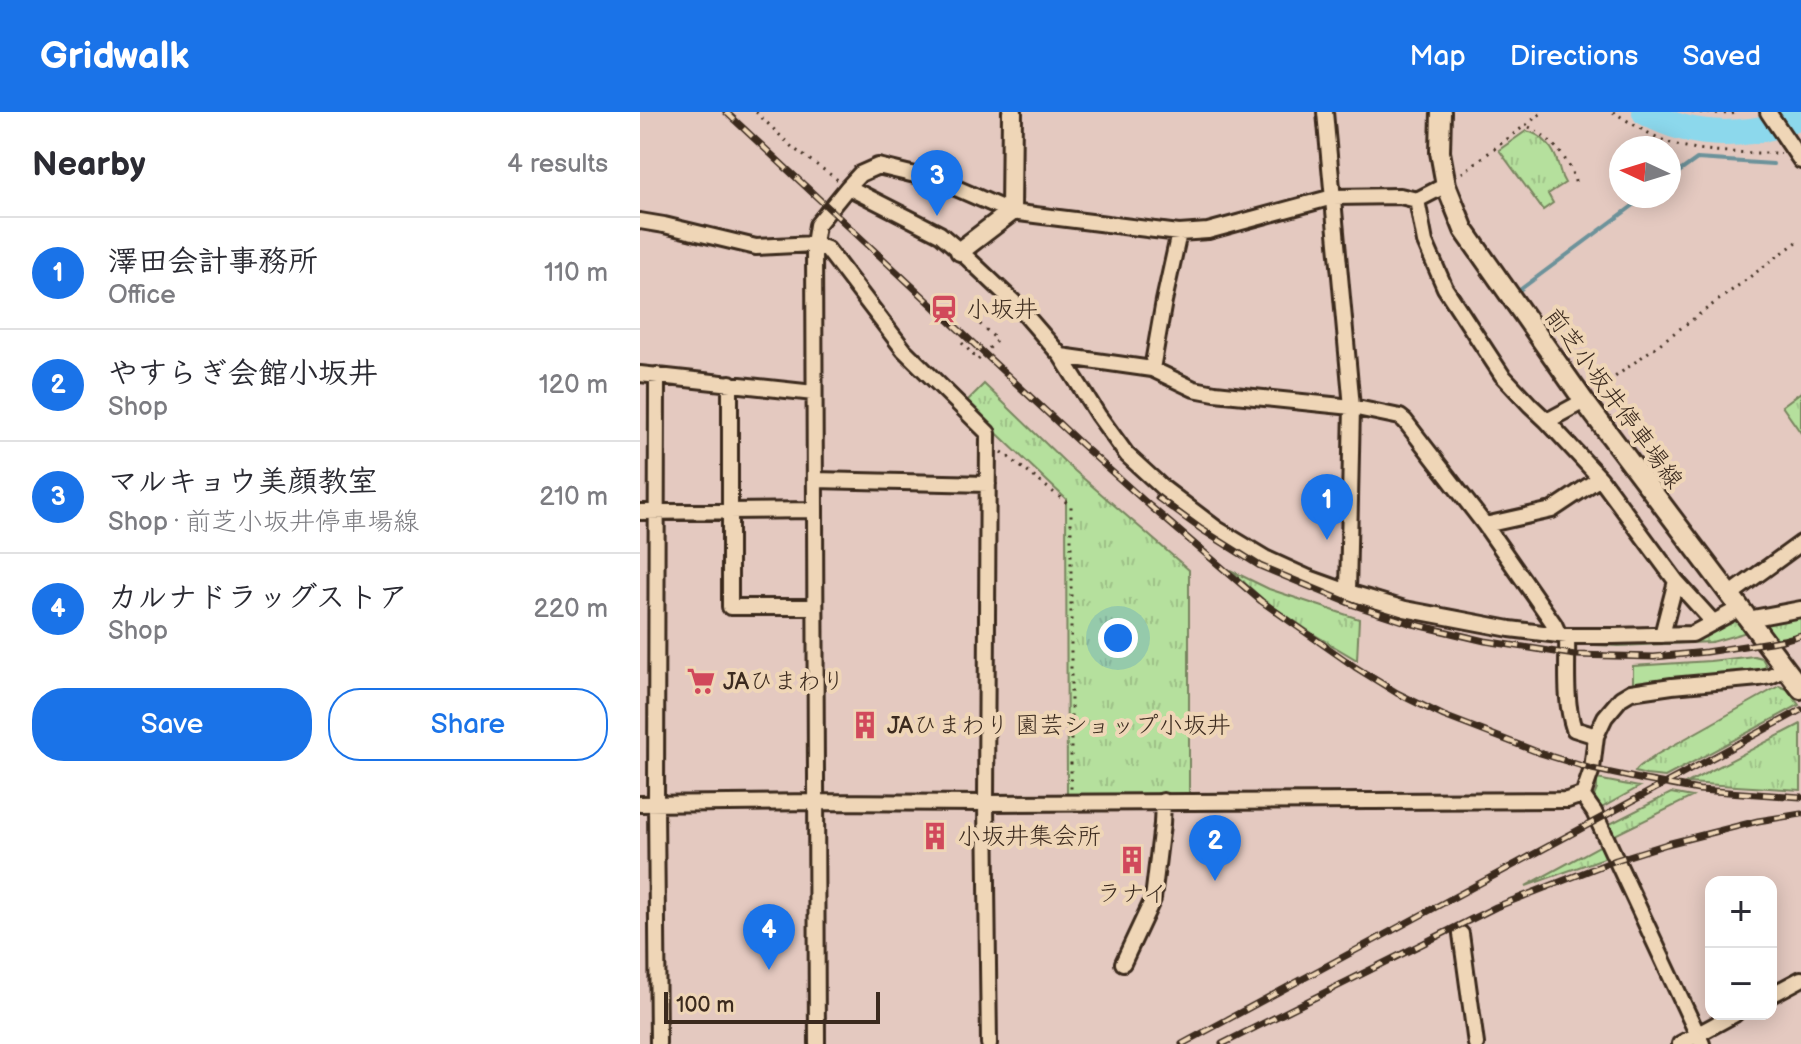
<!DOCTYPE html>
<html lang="en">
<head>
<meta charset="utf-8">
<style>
  body { margin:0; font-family:"Balsamiq Sans","Klee One",sans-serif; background:#f7f7f7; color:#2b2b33 }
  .controls { position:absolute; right:24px; bottom:24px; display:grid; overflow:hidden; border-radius:16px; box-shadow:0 4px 20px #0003 }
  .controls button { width:72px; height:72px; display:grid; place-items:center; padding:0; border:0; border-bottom:2px solid #e1e1e2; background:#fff; color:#2b2b33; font:40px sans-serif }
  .compass { position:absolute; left:969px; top:24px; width:72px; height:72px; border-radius:50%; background:#fff; box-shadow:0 4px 20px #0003; rotate:274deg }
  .scale { position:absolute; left:24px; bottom:20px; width:216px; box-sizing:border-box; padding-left:8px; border:4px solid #3b2a1e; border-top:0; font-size:22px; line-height:28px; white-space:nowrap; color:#3b2a1e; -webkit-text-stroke:6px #efd6b7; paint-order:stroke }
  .you { position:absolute; left:478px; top:526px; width:28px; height:28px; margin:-20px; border:6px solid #fff; border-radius:50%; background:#1a73e8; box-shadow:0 0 0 12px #1a73e833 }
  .badge { display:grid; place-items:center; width:52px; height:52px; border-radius:50%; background:#1a73e8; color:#fff; font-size:26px; font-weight:700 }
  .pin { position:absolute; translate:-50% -66px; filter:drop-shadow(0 2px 4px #0008) }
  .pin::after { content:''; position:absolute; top:42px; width:28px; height:24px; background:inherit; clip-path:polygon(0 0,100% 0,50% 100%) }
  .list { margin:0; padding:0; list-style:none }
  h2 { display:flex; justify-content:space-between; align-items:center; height:104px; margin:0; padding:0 32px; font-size:34px }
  h2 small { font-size:26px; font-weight:400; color:#7c7c81 }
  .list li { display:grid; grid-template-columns:52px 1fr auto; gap:24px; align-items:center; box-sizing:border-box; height:112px; padding:0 32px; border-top:2px solid #e1e1e2 }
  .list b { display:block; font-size:30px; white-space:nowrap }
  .list p { margin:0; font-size:26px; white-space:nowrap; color:#7c7c81 }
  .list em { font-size:26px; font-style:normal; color:#7c7c81 }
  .actions { display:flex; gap:16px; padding:24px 32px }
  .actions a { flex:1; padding:18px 0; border:2px solid #1a73e8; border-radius:32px; text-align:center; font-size:28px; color:#1a73e8 }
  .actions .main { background:#1a73e8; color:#fff }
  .map { position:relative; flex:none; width:1161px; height:932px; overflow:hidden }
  header { display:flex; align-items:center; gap:48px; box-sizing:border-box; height:112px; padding:0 40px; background:#1a73e8; color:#fff }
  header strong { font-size:38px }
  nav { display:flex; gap:44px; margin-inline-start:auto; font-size:28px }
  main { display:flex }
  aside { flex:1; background:#fff }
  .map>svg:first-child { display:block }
  .grass { fill:url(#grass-tufts); stroke:#78855e; stroke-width:2 }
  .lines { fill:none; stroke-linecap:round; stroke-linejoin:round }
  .stream { stroke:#6c929a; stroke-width:4 }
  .river { stroke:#8cd8ec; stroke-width:26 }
  .minor-casing { stroke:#3b2a1e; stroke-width:20 }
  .major-casing { stroke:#3b2a1e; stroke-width:24 }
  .path { stroke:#3b2a1e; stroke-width:3; stroke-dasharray:2 6; stroke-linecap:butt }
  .minor { stroke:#efd6b7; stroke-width:14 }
  .major { stroke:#efd6b7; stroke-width:18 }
  .rail-casing { stroke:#3b2a1e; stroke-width:7 }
  .rail { stroke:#efd6b7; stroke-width:4; stroke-dasharray:12; stroke-linecap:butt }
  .path-bridge { stroke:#3b2a1e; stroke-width:3; stroke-dasharray:2 6; stroke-linecap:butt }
  .labels { text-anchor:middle; stroke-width:8; stroke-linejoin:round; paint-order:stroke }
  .poi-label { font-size:24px; fill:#3b2a1e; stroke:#efd6b7; text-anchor:start }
  .street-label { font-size:24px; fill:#3b2a1e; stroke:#efd6b7 }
</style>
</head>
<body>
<header>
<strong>Gridwalk</strong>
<nav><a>Map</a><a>Directions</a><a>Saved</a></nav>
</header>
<main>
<aside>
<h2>Nearby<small>4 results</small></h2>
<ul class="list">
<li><span class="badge">1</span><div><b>澤田会計事務所</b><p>Office</p></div><em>110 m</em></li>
<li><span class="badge">2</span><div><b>やすらぎ会館小坂井</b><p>Shop</p></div><em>120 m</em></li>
<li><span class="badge">3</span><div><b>マルキョウ美顔教室</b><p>Shop · 前芝小坂井停車場線</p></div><em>210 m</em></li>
<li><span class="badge">4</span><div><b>カルナドラッグストア</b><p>Shop</p></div><em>220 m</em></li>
</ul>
<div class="actions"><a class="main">Save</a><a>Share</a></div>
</aside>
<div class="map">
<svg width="1161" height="932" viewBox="0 0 1161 932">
  <defs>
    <pattern id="grass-tufts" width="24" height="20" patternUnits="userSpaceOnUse" patternTransform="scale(2)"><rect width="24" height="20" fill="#b5e09d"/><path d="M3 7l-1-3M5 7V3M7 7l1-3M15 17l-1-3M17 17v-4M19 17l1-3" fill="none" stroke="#9dc087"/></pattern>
  </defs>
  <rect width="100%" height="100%" fill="#e4c9c0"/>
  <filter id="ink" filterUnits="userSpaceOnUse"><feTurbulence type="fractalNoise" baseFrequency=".0125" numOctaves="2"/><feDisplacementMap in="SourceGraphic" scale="16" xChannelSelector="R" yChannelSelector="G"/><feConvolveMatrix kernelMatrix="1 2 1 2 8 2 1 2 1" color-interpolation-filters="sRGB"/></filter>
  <g filter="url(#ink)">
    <path class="grass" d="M886 19C902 22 914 36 918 52 921 60 920 64 925 71L908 82 913 91 903 98 859 38Z
      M344 272 428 353 549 458V683L427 685 426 387 325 291Z
      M1161 280V321L1142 294Z
      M590 458 629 477 719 507 717 548 675 523 625 489Z
      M1161 502V522L1136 528 1123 511Z
      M1096 505 1107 520 1072 530 979 534 931 532 930 526H1027Z
      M1114 544 1122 546 1127 555C1084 569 1036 560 993 572V554L1070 549Z
      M1139 574 1147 577 1159 593 1025 665 1006 663 995 660C1000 651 1010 650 1016 643Z
      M1161 612V678L1047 671Z
      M957 667 999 675 956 699 952 689 957 677Z
      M1031 681 1052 685 967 727 962 716Z
      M961 733 967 745 886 774Z"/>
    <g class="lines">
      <path class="stream" d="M1029 67 1057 47 1133 52
        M881 177 1006 84"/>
      <path class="river" d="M1005 0C1038 19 1075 24 1111 19 1128 17 1145 10 1161 5"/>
      <defs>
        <path id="minor" d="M685 0 712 295 760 305 765 309 845 413 914 512 919 523
          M1128 0 1161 49
          M208 75 300 122 320 139 376 192 421 244 512 257 554 277 575 281 712 295 708 480
          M777 88 785 130 805 176 862 263 890 293 907 309 944 289
          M0 109 24 113 116 135 174 132 177 113 208 75 220 62 238 54 300 69 371 100 539 121 568 119 693 85 760 84 777 88 806 73
          M421 244 458 303 487 343 523 376 577 417 625 446 669 466 708 480 765 497 870 517 927 524H973L1052 522 1100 496
          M512 257 524 189 539 121
          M0 262 174 281
          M17 263 16 692 18 932
          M90 271V495H175
          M907 309 960 366 1036 469 1073 510
          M175 368 348 372
          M0 400 175 398
          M845 413 912 398 960 366
          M1091 482 1161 431
          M1108 507 1161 497
          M1022 523 1036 469
          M927 524C928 554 924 588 934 617L956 624
          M942 683 954 700 1062 932
          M0 692 175 690 346 691 927 688 942 683 944 680 952 657 956 624 965 605 981 586 991 580 1032 574 1119 566 1130 564 1146 557
          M821 822 836 932
          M483 851 513 787 522 712 523 689
          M1131 883 1161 867
          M177 932 174 132 187 137 264 238 348 321 346 691 349 932
          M1040 932 1095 902"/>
        <path id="major" d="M801 0 800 40 806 73 824 118 944 289 1161 577
          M320 139 371 100 372 0"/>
      </defs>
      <use href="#minor" class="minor-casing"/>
      <use href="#major" class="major-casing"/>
      <path class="path" d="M116 0 153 36 198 68
        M973 0C993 12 1018 29 1041 34 1073 41 1108 41 1141 41
        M1052 0 1091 2 1099 0
        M889 15C911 25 933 51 936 75
        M822 61 903 0
        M340 212 357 228
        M322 231 338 248
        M956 279 1161 127
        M362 340 431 394V679"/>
      <use href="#minor" class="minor"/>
      <use href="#major" class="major"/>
      <defs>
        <path id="rail" d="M86 0 442 333 510 394 621 489 715 555 757 581 804 604 900 641 952 657 1004 668 1059 678 1161 685
          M518 386 561 417 620 454 714 493 769 511 845 529 935 543 1014 545 1066 540 1143 528 1161 523
          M542 932 1161 598
          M582 932 856 795 976 748 1027 732 1118 709 1161 702"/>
      </defs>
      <use href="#rail" class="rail-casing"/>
      <use href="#rail" class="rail"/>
      <path class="path-bridge" d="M338 248 357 228"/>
    </g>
  </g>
  <defs>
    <symbol id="station-bare" viewBox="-9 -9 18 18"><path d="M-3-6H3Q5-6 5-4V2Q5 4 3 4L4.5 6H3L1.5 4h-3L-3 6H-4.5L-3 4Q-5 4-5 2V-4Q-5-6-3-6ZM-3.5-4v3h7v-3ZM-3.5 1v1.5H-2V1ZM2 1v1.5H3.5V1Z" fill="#d1495b" stroke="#efd6b7" stroke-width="2.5" paint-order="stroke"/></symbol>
    <symbol id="supermarket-bare" viewBox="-9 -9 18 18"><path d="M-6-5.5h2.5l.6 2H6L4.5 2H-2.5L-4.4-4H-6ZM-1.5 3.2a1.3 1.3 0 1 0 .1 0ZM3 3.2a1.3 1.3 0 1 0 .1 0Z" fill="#d1495b" stroke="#efd6b7" stroke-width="2.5" paint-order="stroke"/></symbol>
    <symbol id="building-bare" viewBox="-9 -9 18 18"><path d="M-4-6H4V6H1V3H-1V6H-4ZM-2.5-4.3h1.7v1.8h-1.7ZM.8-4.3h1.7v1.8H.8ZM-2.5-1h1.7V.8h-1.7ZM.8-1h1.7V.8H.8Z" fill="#d1495b" stroke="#efd6b7" stroke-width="2.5" paint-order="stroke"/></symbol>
  </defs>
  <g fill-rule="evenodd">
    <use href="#station-bare" x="284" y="177" width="40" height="40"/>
    <use href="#supermarket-bare" x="41" y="549" width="40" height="40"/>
    <use href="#building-bare" x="205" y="593" width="40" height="40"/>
    <use href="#building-bare" x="275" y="704" width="40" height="40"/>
    <use href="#building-bare" x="472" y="728" width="40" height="40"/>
  </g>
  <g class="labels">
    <g class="poi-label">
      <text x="326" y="205">小坂井</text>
      <text x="83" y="577">JAひまわり</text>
      <text x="247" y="621">JAひまわり 園芸ショップ小坂井</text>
      <text x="317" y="732">小坂井集会所</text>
      <text x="492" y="789" text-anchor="middle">ラナイ</text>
    </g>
    <g class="street-label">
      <text transform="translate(974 286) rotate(54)" y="8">前芝小坂井停車場線</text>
    </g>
  </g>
</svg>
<div class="controls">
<button>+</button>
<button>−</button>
</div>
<svg class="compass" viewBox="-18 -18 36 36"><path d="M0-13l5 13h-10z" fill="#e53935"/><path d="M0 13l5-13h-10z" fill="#7c7c81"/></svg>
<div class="scale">100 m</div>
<div class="you"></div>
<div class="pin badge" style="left:687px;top:428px">1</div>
<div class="pin badge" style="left:575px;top:769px">2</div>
<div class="pin badge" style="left:297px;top:104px">3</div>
<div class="pin badge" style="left:129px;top:858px">4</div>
</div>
</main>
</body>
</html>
